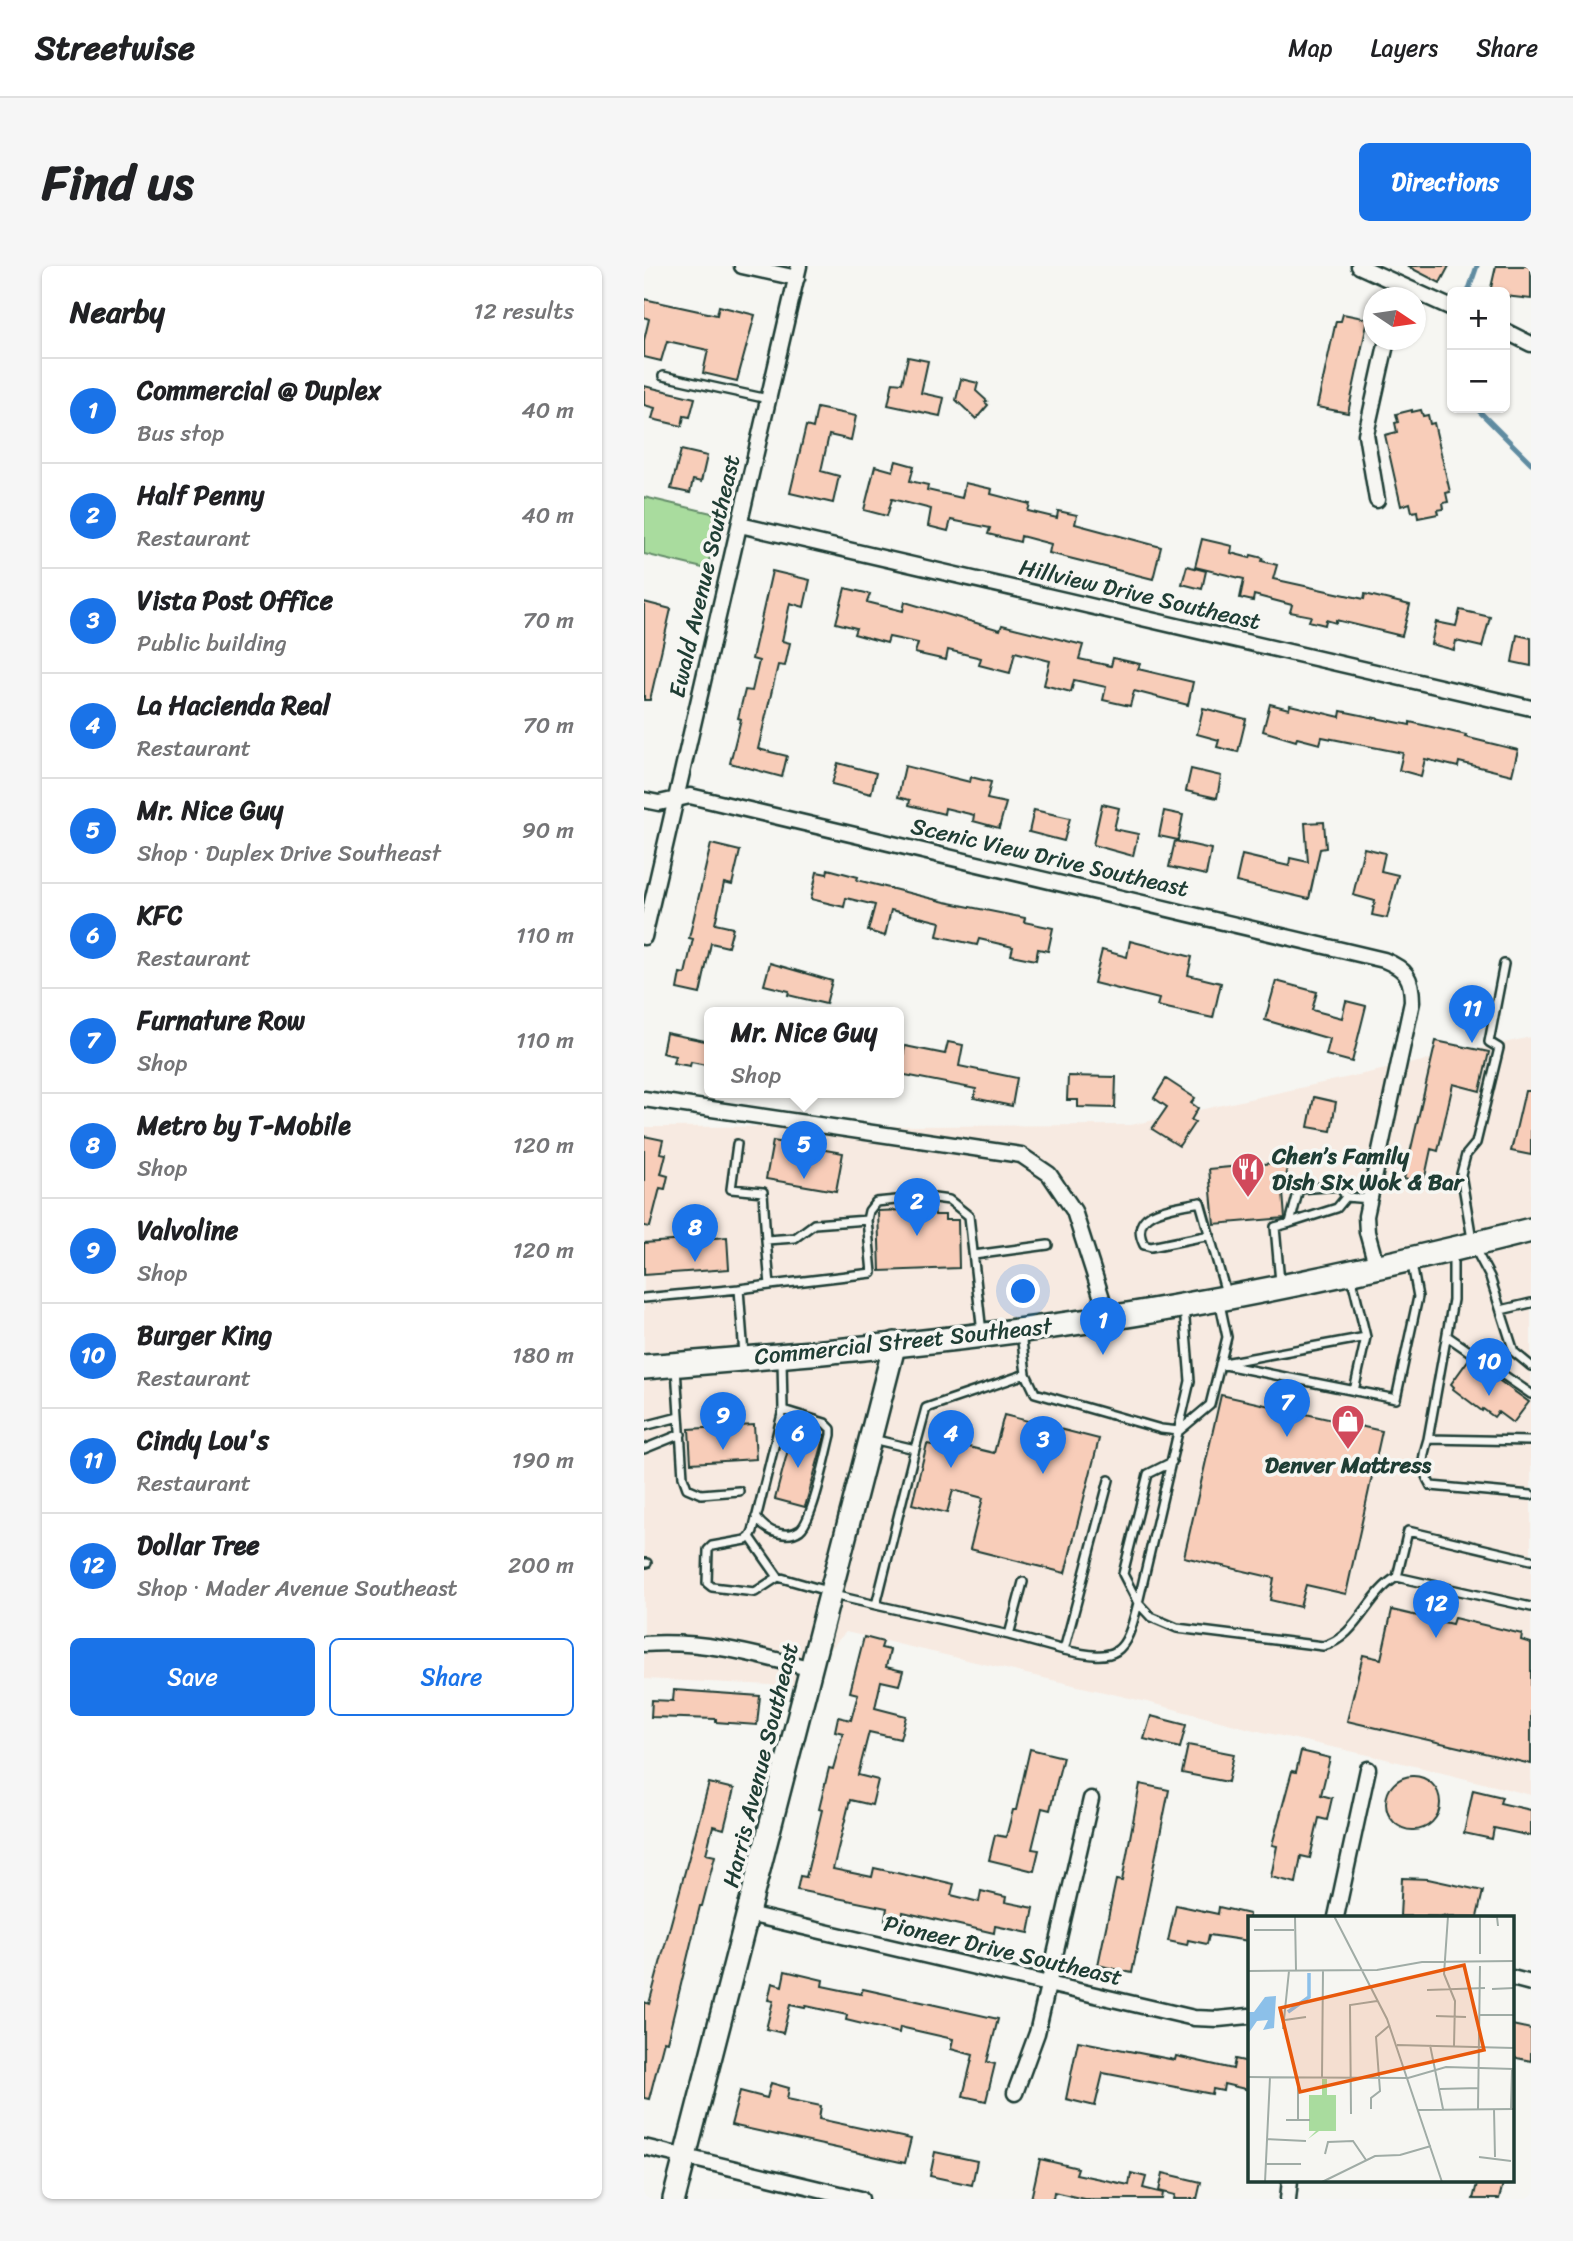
<!DOCTYPE html>
<html lang="en">
<head>
<meta charset="utf-8">
<style>
  body { margin:0; font-family:Sriracha,sans-serif; background:#f6f6f6; color:#202124 }
  .controls { position:absolute; right:21px; top:21px; display:grid; overflow:hidden; border-radius:10px; box-shadow:0 2px 5px #0004 }
  .controls button { width:63px; height:63px; display:grid; place-items:center; padding:0; border:0; border-bottom:2px solid #e0e0e0; background:#fff; color:#202124; font:35px sans-serif }
  .compass { position:absolute; left:719px; top:21px; width:63px; height:63px; border-radius:50%; background:#fff; box-shadow:0 2px 5px #0004; rotate:103deg }
  .you { position:absolute; left:380px; top:1026px; width:24px; height:24px; margin:-18px; border:5px solid #fff; border-radius:50%; background:#1a73e8; box-shadow:0 0 0 10px #1a73e833 }
  .badge { display:grid; place-items:center; width:46px; height:46px; border-radius:50%; background:#1a73e8; color:#fff; font-size:23px; font-weight:700 }
  .pin { position:absolute; translate:-50% -58px; filter:drop-shadow(0 2px 4px #0008) }
  .pin::after { content:''; position:absolute; top:37px; width:24px; height:21px; background:inherit; clip-path:polygon(0 0,100% 0,50% 100%) }
  .popup { position:absolute; left:60px; top:741px; width:200px; height:91px; box-sizing:border-box; display:grid; place-content:center; border-radius:10px; background:#fff; filter:drop-shadow(0 2px 5px #0005); font-size:23px; white-space:nowrap; color:#757577 }
  .popup b { font-size:26px; color:#202124 }
  .popup::after { content:''; position:absolute; left:50%; top:100%; margin-left:-14px; border:14px solid transparent; border-top-color:#fff }
  .list { margin:0; padding:0; list-style:none }
  h2 { display:flex; justify-content:space-between; align-items:center; height:91px; margin:0; padding:0 28px; font-size:30px }
  h2 small { font-size:23px; font-weight:400; color:#757577 }
  .list li { display:grid; grid-template-columns:46px 1fr auto; gap:21px; align-items:center; box-sizing:border-box; height:105px; padding:0 28px; border-top:2px solid #e0e0e0 }
  .list b { display:block; font-size:26px; white-space:nowrap }
  .list p { margin:0; font-size:23px; white-space:nowrap; color:#757577 }
  .list em { font-size:23px; font-style:normal; color:#757577 }
  .actions { display:flex; gap:14px; padding:21px 28px }
  .actions a { flex:1; padding:16px 0; border:2px solid #1a73e8; border-radius:10px; text-align:center; font-size:24px; color:#1a73e8 }
  .actions .main { background:#1a73e8; color:#fff }
  .map { position:relative; flex:none; width:887px; height:1933px; overflow:hidden; border-radius:10px }
  header { display:flex; align-items:center; gap:42px; box-sizing:border-box; height:98px; padding:0 35px; background:#fff; border-bottom:2px solid #e0e0e0 }
  header strong { font-size:33px }
  nav { display:flex; gap:38px; margin-inline-start:auto; font-size:24px }
  .intro { display:flex; align-items:center; justify-content:space-between; box-sizing:border-box; height:168px; padding:0 42px }
  h1 { margin:0; font-size:49px }
  .button { padding:18px 32px; border-radius:10px; background:#1a73e8; color:#fff; font-size:24px; font-weight:700 }
  main { display:flex; gap:42px; padding:0 42px }
  aside { flex:1; background:#fff; border-radius:10px; box-shadow:0 2px 5px #0004 }
  .map>svg:first-child { display:block }
  .built { fill:#f7eae1 }
  .green { fill:#a9dc9e; stroke:#648c69; stroke-width:2 }
  .lines { fill:none; stroke-linecap:round; stroke-linejoin:round }
  .stream { stroke:#608ca1; stroke-width:5 }
  .building { fill:#f8cdb9; stroke:#1f3d34; stroke-width:2 }
  .lane-casing { stroke:#1f3d34; stroke-width:12 }
  .street-casing { stroke:#1f3d34; stroke-width:19 }
  .secondary-casing { stroke:#1f3d34; stroke-width:26 }
  .primary-casing { stroke:#1f3d34; stroke-width:28 }
  .lane { stroke:#f6f6f2; stroke-width:7 }
  .street { stroke:#f6f6f2; stroke-width:14 }
  .secondary { stroke:#f6f6f2; stroke-width:21 }
  .primary { stroke:#f6f6f2; stroke-width:23 }
  .labels { text-anchor:middle; stroke-width:7; stroke-linejoin:round; paint-order:stroke }
  .street-label { font-size:23px; fill:#1f3d34; stroke:#f6f6f2 }
  .poi-label { font-size:23px; font-weight:bold; fill:#1f3d34; stroke:#f6f6f2; text-anchor:start }
  .inset-river { fill:none; stroke:#8cc0e9; stroke-width:3.5 }
  .inset-road { fill:none; stroke:#a0aca6; stroke-width:2 }
  .view { fill:#e8590c; fill-opacity:0.15; stroke:#e8590c; stroke-width:3.5 }
  .inset-edge { fill:none; stroke:#1f3d34; stroke-width:3.5 }
</style>
</head>
<body>
<header>
<strong>Streetwise</strong>
<nav><a>Map</a><a>Layers</a><a>Share</a></nav>
</header>
<div class="intro"><h1>Find us</h1><a class="button">Directions</a></div>
<main>
<aside>
<h2>Nearby<small>12 results</small></h2>
<ul class="list">
<li><span class="badge">1</span><div><b>Commercial @ Duplex</b><p>Bus stop</p></div><em>40 m</em></li>
<li><span class="badge">2</span><div><b>Half Penny</b><p>Restaurant</p></div><em>40 m</em></li>
<li><span class="badge">3</span><div><b>Vista Post Office</b><p>Public building</p></div><em>70 m</em></li>
<li><span class="badge">4</span><div><b>La Hacienda Real</b><p>Restaurant</p></div><em>70 m</em></li>
<li><span class="badge">5</span><div><b>Mr. Nice Guy</b><p>Shop · Duplex Drive Southeast</p></div><em>90 m</em></li>
<li><span class="badge">6</span><div><b>KFC</b><p>Restaurant</p></div><em>110 m</em></li>
<li><span class="badge">7</span><div><b>Furnature Row</b><p>Shop</p></div><em>110 m</em></li>
<li><span class="badge">8</span><div><b>Metro by T-Mobile</b><p>Shop</p></div><em>120 m</em></li>
<li><span class="badge">9</span><div><b>Valvoline</b><p>Shop</p></div><em>120 m</em></li>
<li><span class="badge">10</span><div><b>Burger King</b><p>Restaurant</p></div><em>180 m</em></li>
<li><span class="badge">11</span><div><b>Cindy Lou's</b><p>Restaurant</p></div><em>190 m</em></li>
<li><span class="badge">12</span><div><b>Dollar Tree</b><p>Shop · Mader Avenue Southeast</p></div><em>200 m</em></li>
</ul>
<div class="actions"><a class="main">Save</a><a>Share</a></div>
</aside>
<div class="map">
<svg width="887" height="1933" viewBox="0 0 887 1933">
  <rect width="100%" height="100%" fill="#f6f6f2"/>
  <filter id="ink" filterUnits="userSpaceOnUse"><feTurbulence type="fractalNoise" baseFrequency=".0143" numOctaves="2"/><feDisplacementMap in="SourceGraphic" scale="14" xChannelSelector="R" yChannelSelector="G"/><feConvolveMatrix kernelMatrix="1 2 1 2 8 2 1 2 1" color-interpolation-filters="sRGB"/></filter>
  <g filter="url(#ink)">
    <path class="built" d="M887 771V1529L738 1492 610 1464 503 1436 202 1366 150 1420 0 1413V861L487 859Z"/>
    <path class="green" d="M0 231 76 249 63 303 0 288Z"/>
    <g class="lines">
      <path class="stream" d="M824 26 833 0
        M832 142 887 197"/>
    </g>
    <path class="building" d="M763 0H805L796 17Z
      M852 0H887V33L861 30V26H846Z
      M0 33 73 49 75 40 111 49 93 115 59 107 64 84 23 75 17 95 0 91V74L5 53 0 51Z
      M699 48 724 53 704 147 673 141 692 55H697Z
      M264 91 284 95 277 127 300 132 296 150 244 139 249 116 258 117Z
      M317 113 334 117 332 125 343 135 341 136 344 139 332 153 312 134Z
      M0 120 51 132 46 151 40 150 38 160 8 153 11 142 0 139Z
      M173 142 212 150 207 174 185 169 177 205 195 210 189 237 146 227 162 160 169 162Z
      M768 144V146L777 144 779 150 784 149 786 158 790 157 806 226 802 227 804 236 799 237 800 243 793 244 794 248 774 252 773 245 768 246 766 237 757 240 741 169 753 166 751 157 754 156 752 148Z
      M37 184 63 190 57 216 49 214 46 227 27 223Z
      M252 195 270 200 266 215 284 219 283 224 318 232 321 217 348 223 347 228 386 238 384 245 413 252 414 245 433 249 431 258 517 281 509 313 405 287 407 278 377 270 376 276 344 268 346 262 307 254 304 265 284 260 287 243 248 233 243 250 220 244 231 200 249 205Z
      M558 273 588 280 587 287 606 292 607 289 619 292 618 295 633 299 629 313 720 333 721 328 766 339 758 370 692 354V357L682 354 681 359 665 355 667 350 646 346 648 339 610 329 609 335 596 332 600 313 551 301Z
      M543 300 562 305 558 323 538 318Z
      M128 305 166 314 160 341 146 337 138 375 146 377 141 400 134 399 114 483 143 490 138 511 86 497 97 453 94 452 101 424 108 425 115 395 108 393Z
      M201 322 226 328 223 336 259 345 261 336 356 364 358 359 439 379 435 393 467 400 469 392 496 398 494 403 549 416 544 439 490 425 486 440 459 434 462 421 430 414 427 426 400 419 406 395 371 386 366 407 335 399 337 392 304 384 302 394 271 387 274 377 245 371 243 377 210 368 212 362 192 357Z
      M0 336 27 343 6 434H0Z
      M816 344 846 351 838 381 812 375 810 384 787 378 792 356 812 360Z
      M873 369 887 372V400L868 396Z
      M626 438 645 443 646 439 696 451 697 445 766 459V456L822 469 821 471 874 484 868 509 815 496 814 501 781 493 777 510 755 504 759 487 678 471 676 478 653 472 652 475 619 465Z
      M559 442 602 453 594 486 573 481 575 474 553 468Z
      M194 497 232 507 227 528 188 518Z
      M261 500 326 516 327 511 347 516 343 533 362 537 355 562 329 555 330 549 301 542 300 548 265 539 266 534 254 531Z
      M547 503 577 510 573 532 542 525Z
      M458 538 475 542 470 563 494 568 489 590 449 579Z
      M390 544 426 552 420 575 385 566Z
      M520 545 539 549 534 574 515 570Z
      M680 556 682 582 676 583 665 633 592 616 598 589 645 600 646 592 664 596 661 557Z
      M531 575 567 583 562 609 525 601Z
      M67 578 96 585 88 619 80 617 71 658 89 662 84 681 67 677 56 728 33 723 36 707 41 708 49 673 45 672Z
      M720 582 741 587 737 605 754 609 743 652 728 649 731 635 709 629Z
      M184 603 214 611 213 614 301 636 381 652 380 656 409 662 404 685 394 683 392 694 367 689 369 681 335 673 333 679 293 670 296 656 247 644 241 670 224 665 231 639 202 632 200 641 167 633 173 606 183 608Z
      M486 675 548 691 544 709 577 717 569 752 513 740 515 733 450 717 458 684 483 691Z
      M126 697 188 715 182 738 144 729 145 725 120 719Z
      M632 715 673 726 668 744 698 752 702 735 722 740 708 796 682 789 686 773 621 754Z
      M22 767 66 776 62 799 47 796 46 800 29 797 31 790 18 787Z
      M792 775 845 786 836 825 809 818 794 885 787 883 781 911 774 910 773 916 760 913Z
      M304 776 319 779 315 800 373 812 368 840 330 832 332 823 256 808 261 780 301 788Z
      M424 810 472 811 471 842 434 841V834H423Z
      M522 813 551 832 547 837 554 842 547 854 551 856 535 880 508 863 523 841 510 832Z
      M881 825H887V889L867 885Z
      M670 831 692 836 687 865 664 861Z
      M0 870 19 874 16 887 22 888 17 908 24 910 21 923 16 922 6 961 0 960Z
      M129 875 199 887 192 925 122 913Z
      M642 896 644 927H639L641 952 570 958 565 903Z
      M290 943 291 949H301V954H314L315 1002 236 1005 234 945Z
      M83 971 85 1003 0 1009V977Z
      M825 1093 885 1136 869 1157 854 1146 850 1151 839 1143 838 1145 809 1123 810 1121 807 1118Z
      M577 1129 738 1165 702 1328 662 1319 656 1341 626 1334 630 1312 540 1291Z
      M360 1149 455 1173 421 1307 326 1283 339 1232 309 1224 303 1247 268 1238 283 1178 293 1180 295 1174 350 1187Z
      M110 1159 112 1193 47 1197 45 1163Z
      M150 1161 181 1169 161 1241 131 1233Z
      M748 1344 808 1358 810 1352 878 1368 877 1374 887 1377V1498L703 1455 719 1389 737 1393Z
      M220 1371 239 1376 237 1382 246 1384 242 1401 259 1405 255 1419 237 1415 231 1442 262 1450 256 1473 225 1466 214 1509 234 1514 228 1539 206 1534 189 1603 228 1611 230 1602 280 1613V1611L310 1618 307 1629 335 1636 337 1625 362 1631 361 1636 390 1642 385 1667 351 1660 350 1667 259 1646 257 1658 241 1654 243 1642 153 1624 156 1610 162 1611 178 1544 175 1543 185 1502 189 1503 199 1467 191 1465 194 1451 207 1454 214 1428 206 1426Z
      M30 1424 116 1430 113 1459 72 1456V1453L7 1451 8 1434 29 1435Z
      M507 1450 542 1459 536 1482 500 1473Z
      M544 1479 590 1488 584 1516 538 1507Z
      M386 1483 419 1491 406 1544 398 1542 388 1583 395 1584 390 1605 345 1594 351 1569 362 1571 369 1544H372Z
      M657 1485 686 1492 677 1529 688 1532 683 1554 675 1552 666 1592 657 1590 652 1617 627 1611 633 1580 628 1579 648 1505 652 1506Z
      M742 1537a27 27 0 1 1 54 0a27 27 0 1 1-54 0Z
      M65 1517 90 1523 80 1563 69 1560 62 1588 71 1590 58 1640H56L23 1776 20 1775 5 1833 0 1832V1736L5 1738Z
      M496 1518 525 1524 488 1707 454 1699 472 1614 478 1615Z
      M829 1524 858 1531 856 1537 887 1544V1570L850 1562 848 1573 820 1567Z
      M758 1612 784 1613 839 1625 833 1651 756 1650Z
      M532 1639 574 1648 575 1641 605 1648V1675L565 1669 563 1678 544 1674 543 1679 524 1675Z
      M141 1705 179 1714 178 1720 217 1728 219 1723 354 1753 343 1796 351 1798 342 1835 319 1830 329 1789 307 1783 309 1773 256 1761 255 1767 202 1754 203 1749 162 1740 161 1742 146 1739 139 1767 122 1763 129 1735 124 1734 128 1717 138 1720Z
      M868 1759 887 1763V1795L868 1791Z
      M434 1775 531 1794 532 1790 589 1803 591 1793 605 1796V1824L580 1818 579 1825 569 1823 568 1828 459 1807 451 1840 422 1833Z
      M127 1817 145 1822 143 1833 177 1840 175 1853 267 1873 261 1897 87 1859 96 1825 123 1832Z
      M291 1886 333 1895 328 1919 286 1910Z
      M396 1893 434 1902 432 1908 485 1919 487 1907 502 1911 499 1922 519 1927 518 1933H440L410 1926 409 1933H387Z
      M519 1907 557 1916 553 1933H530L531 1929 515 1925Z
      M834 1914H860L855 1933H829Z"/>
    <g class="lines">
      <defs>
        <path id="lane" d="M19 110 124 133
          M860 698 845 776 855 782 832 877 822 889 817 908 829 979 846 1011 870 1086 887 1100
          M93 878 87 923 119 926 122 974 151 972 170 958 223 954 225 945 232 936 283 931 305 934 325 950 338 1067
          M646 957 693 942 702 931
          M566 969 507 981 500 979C482 943 533 941 556 936L582 1027
          M809 988V1034L784 1173C778 1192 776 1202 787 1220L887 1229
          M330 989 404 979
          M636 1016 631 961 646 957 655 923 696 920 702 931 726 933
          M126 1019 228 1007 223 954
          M0 1032 95 1023
          M540 1041 546 1115 494 1337 507 1351 533 1362 679 1380C713 1372 724 1327 753 1311L887 1341
          M857 1044 887 1037
          M377 1067 382 1108 391 1127 517 1163 535 1165 566 1139 583 1071 576 1038
          M803 1070 887 1128
          M100 1089 95 1023 126 1019 122 974
          M138 1093 139 1144 109 1265 106 1271 102 1274 68 1280 64 1284 63 1317 68 1321 111 1326 134 1311 183 1325
          M580 1097 722 1071 707 1009
          M576 1098 752 1133 774 1031 768 998
          M32 1102 39 1211 43 1222 57 1228 95 1225
          M710 1125 722 1071
          M0 1160 35 1151
          M784 1173 887 1175
          M0 1183 37 1168
          M271 1183 282 1142 382 1108
          M112 1251C118 1260 124 1265 134 1267 141 1269 149 1269 156 1264 169 1254 182 1188 187 1169V1163L181 1157 139 1144
          M106 1271 134 1311
          M0 1297H3
          M753 1311 764 1265 887 1294
          M379 1316 365 1369 420 1384 465 1214
          M189 1329 232 1339 271 1183 228 1173
          M232 1339 365 1369
          M420 1384C474 1396 481 1390 494 1337L479 1308 504 1208 528 1196"/>
        <path id="street" d="M98 0 153 12
          M715 0 808 42
          M861 65 887 78
          M733 234 722 168 743 74
          M96 259 887 442
          M0 534 15 537 46 530 740 694C762 703 768 711 768 736L722 950 723 966 733 1002
          M0 671 155 0
          M0 833 377 889 405 908 430 945 464 1051
          M0 1378C60 1374 110 1388 168 1403
          M104 1648 550 1752 574 1753 605 1750
          M692 1651 724 1503
          M868 1712 887 1717
          M371 1827 393 1767 447 1533
          M0 1881 217 1933
          M644 1933 646 1914"/>
        <path id="secondary" d="M30 1933 251 1077"/>
        <path id="primary" d="M0 1101C177 1087 356 1072 531 1041 650 1020 769 994 887 964"/>
      </defs>
      <use href="#lane" class="lane-casing"/>
      <use href="#street" class="street-casing"/>
      <use href="#secondary" class="secondary-casing"/>
      <use href="#primary" class="primary-casing"/>
      <use href="#lane" class="lane"/>
      <use href="#street" class="street"/>
      <use href="#secondary" class="secondary"/>
      <use href="#primary" class="primary"/>
    </g>
  </g>
  <defs>
    <symbol id="restaurant-pin" viewBox="-11 -11 22 30"><path d="M0 17L-7.5 6A9.5 9.5 0 1 1 7.5 6Z" fill="#d1495b" stroke="#f6f6f2"/><path d="M-5-6h1v4h1v-4h1v4h1v-4h1v5L-1.5 .5V6h-2V.5L-5-1ZM5-6V6H3V1.5H1.5Q1.5-4 5-6Z" fill="#fff"/></symbol>
    <symbol id="shop-pin" viewBox="-11 -11 22 30"><path d="M0 17L-7.5 6A9.5 9.5 0 1 1 7.5 6Z" fill="#d1495b" stroke="#f6f6f2"/><path d="M-5-2.5h2.3a2.7 3.5 0 0 1 5.4 0H5L5.5 6h-11ZM-1.5-2.5h3a1.5 2.3 0 0 0-3 0Z" fill="#fff"/></symbol>
  </defs>
  <g fill-rule="evenodd">
    <use href="#restaurant-pin" x="585" y="884" width="38" height="52"/>
    <use href="#shop-pin" x="685" y="1136" width="38" height="52"/>
  </g>
  <g class="labels">
    <g class="street-label">
      <text transform="translate(60 310) rotate(-77)" y="8">Ewald Avenue Southeast</text>
      <text transform="translate(496 328) rotate(13)" y="8">Hillview Drive Southeast</text>
      <text transform="translate(406 591) rotate(13)" y="8">Scenic View Drive Southeast</text>
      <text transform="translate(259 1075) rotate(-6)" y="8">Commercial Street Southeast</text>
      <text transform="translate(116 1499) rotate(-76)" y="8">Harris Avenue Southeast</text>
      <text transform="translate(359 1684) rotate(13)" y="8">Pioneer Drive Southeast</text>
    </g>
    <g class="poi-label">
      <text x="628" y="898">Chen’s Family<tspan x="628" dy="26">Dish Six Wok &amp; Bar</tspan></text>
      <text x="704" y="1207" text-anchor="middle">Denver Mattress</text>
    </g>
  </g>
  <g transform="translate(604 1650)">
    <rect width="266" height="266" fill="#f6f6f2"/>
    <path d="M74 163H79V179H88V215H71L60 223 68 215H61V179H74Z" fill="#a9dc9e"/>
    <path d="M28 80 26 112 15 114 20 104 9 105 0 118V96H6L17 81Z" fill="#8cc0e9"/>
    <path class="inset-river" d="M40 96 61 81V57"/>
    <path class="inset-road" d="M47 0 48 54M86 0 139 103 194 266M200 0 196 58 207 85 206 130M232 0 249 1 250 10M6 14H46M232 38V0M0 55 129 54 174 46 266 45M244 73 266 72M179 74 237 72M231 99H266M188 100 218 101M37 104 58 101M35 113 41 55M149 129 266 132M182 129 195 193M0 161 160 162 198 151 266 153M50 161V204M74 161 75 54M192 173 231 172M123 193V182L132 175 128 121 142 109M230 193 232 50M246 193 247 241M263 193 264 153M170 194 266 193M103 198 102 89 129 85M38 204H62M19 223 58 225M77 238 80 226 105 225 118 244M231 241 263 245M17 248H53M17 266 22 161M74 266 127 240 152 239 183 230"/>
    <path class="view" d="M216 49 236 134 52 176 32 92Z"/>
    <rect width="266" height="266" class="inset-edge"/>
  </g>
</svg>
<div class="controls">
<button>+</button>
<button>−</button>
</div>
<svg class="compass" viewBox="-18 -18 36 36"><path d="M0-13l5 13h-10z" fill="#e53935"/><path d="M0 13l5-13h-10z" fill="#757577"/></svg>
<div class="you"></div>
<div class="pin badge" style="left:459px;top:1089px">1</div>
<div class="pin badge" style="left:273px;top:970px">2</div>
<div class="pin badge" style="left:399px;top:1208px">3</div>
<div class="pin badge" style="left:307px;top:1202px">4</div>
<div class="pin badge" style="left:160px;top:913px">5</div>
<div class="popup"><b>Mr. Nice Guy</b>Shop</div>
<div class="pin badge" style="left:154px;top:1202px">6</div>
<div class="pin badge" style="left:643px;top:1171px">7</div>
<div class="pin badge" style="left:51px;top:996px">8</div>
<div class="pin badge" style="left:79px;top:1184px">9</div>
<div class="pin badge" style="left:845px;top:1130px">10</div>
<div class="pin badge" style="left:828px;top:777px">11</div>
<div class="pin badge" style="left:792px;top:1372px">12</div>
</div>
</main>
</body>
</html>
